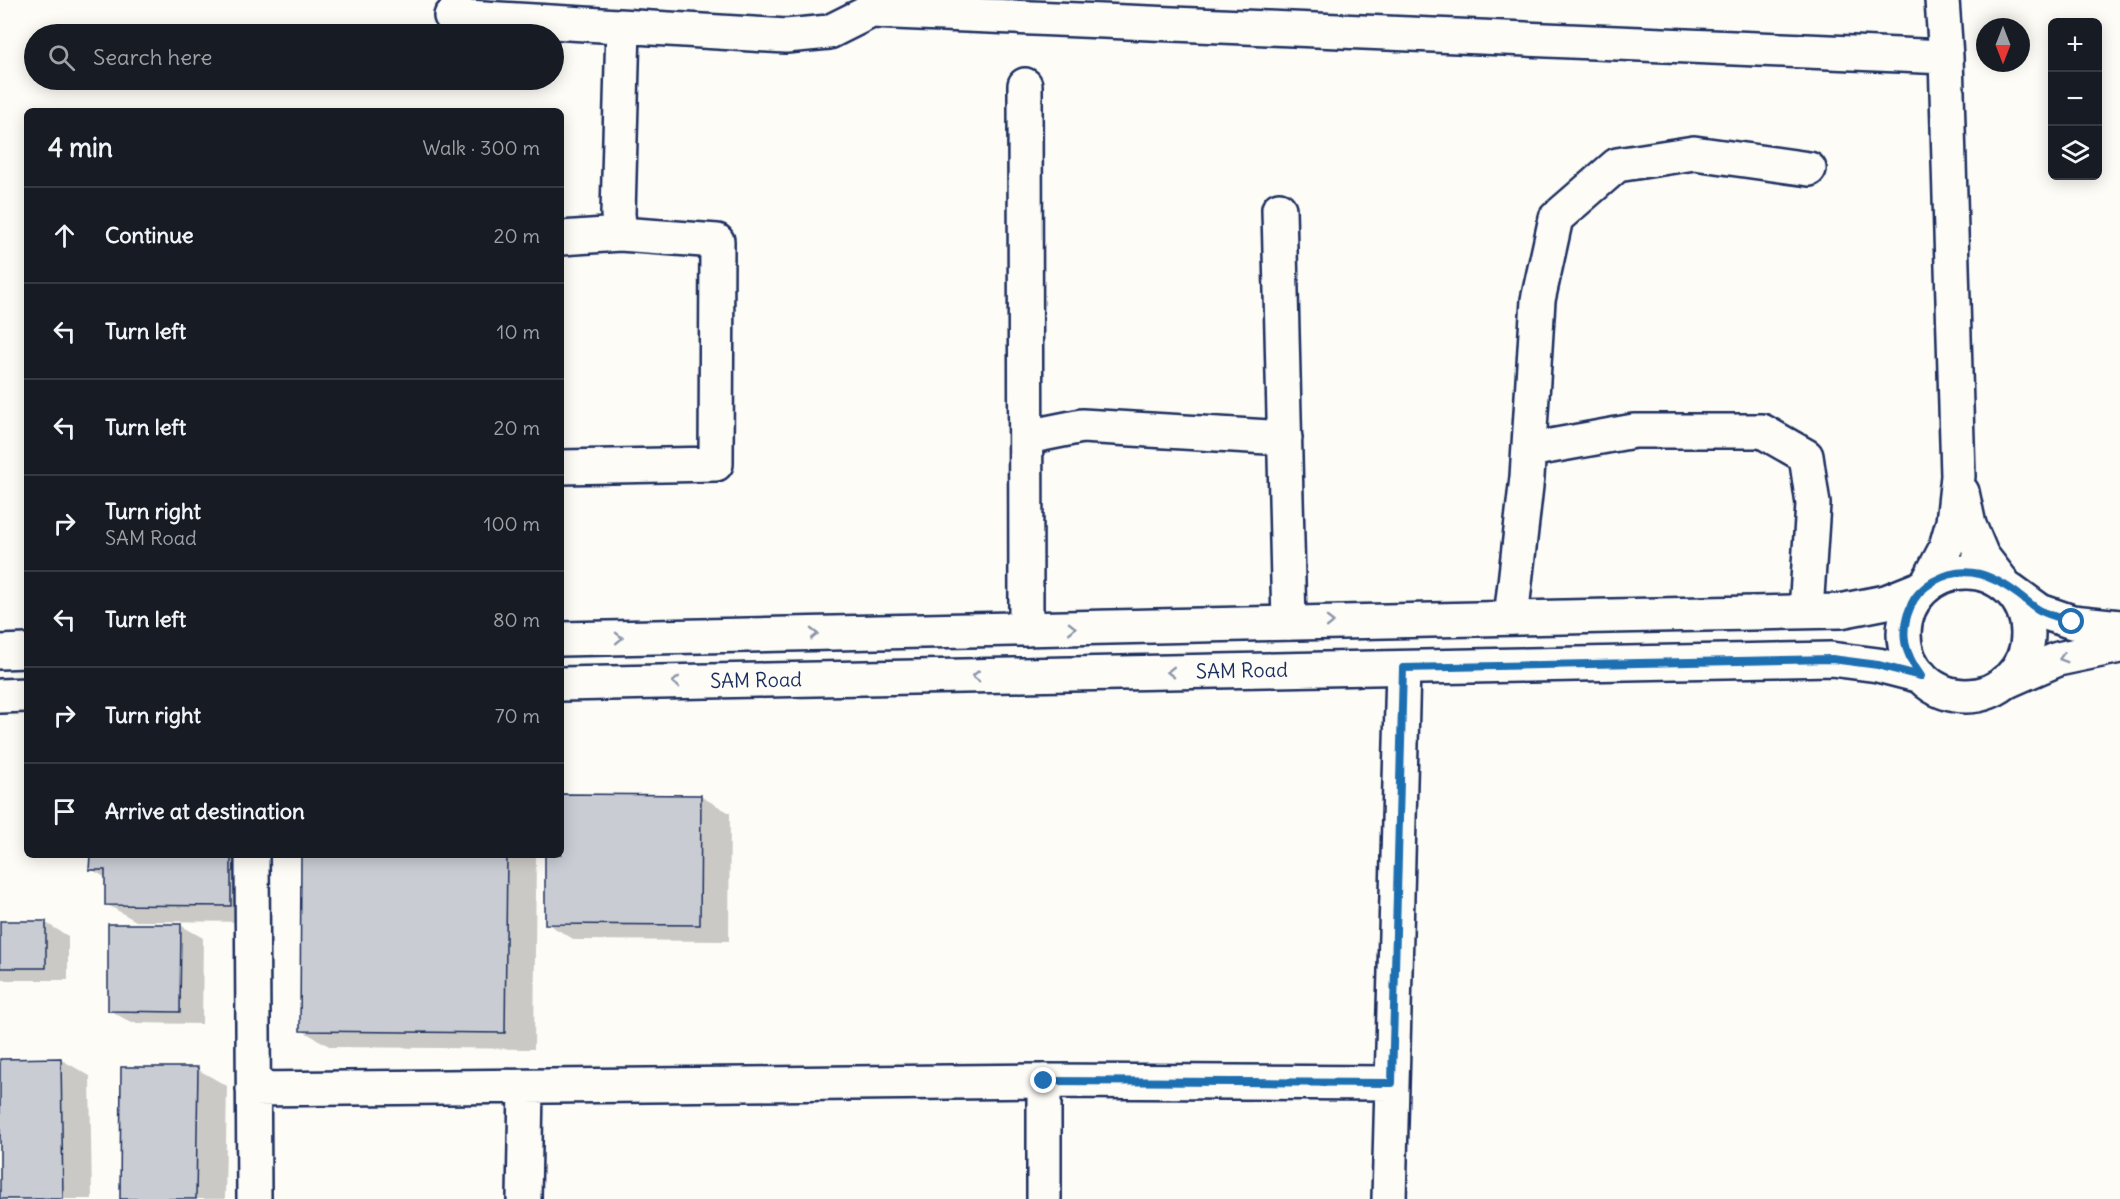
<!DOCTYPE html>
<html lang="en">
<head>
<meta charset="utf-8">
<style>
  body { margin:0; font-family:Delius,sans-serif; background:#20242c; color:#f1f3f6 }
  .controls { position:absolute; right:18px; top:18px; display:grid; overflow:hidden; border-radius:9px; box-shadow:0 3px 15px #0003 }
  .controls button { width:54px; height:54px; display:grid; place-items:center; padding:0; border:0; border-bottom:2px solid #363941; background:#171b24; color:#f1f3f6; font:30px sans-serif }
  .compass { position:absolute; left:1976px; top:18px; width:54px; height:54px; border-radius:50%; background:#171b24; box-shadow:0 3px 15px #0003; rotate:180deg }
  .stop { position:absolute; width:18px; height:18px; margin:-14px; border:4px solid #1f6fb2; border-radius:50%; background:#fff }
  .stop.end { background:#1f6fb2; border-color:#fff; box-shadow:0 2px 6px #0008 }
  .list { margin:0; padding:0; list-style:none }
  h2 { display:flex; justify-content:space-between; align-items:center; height:78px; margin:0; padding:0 24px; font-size:26px }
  h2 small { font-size:20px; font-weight:400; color:#9ea1a6 }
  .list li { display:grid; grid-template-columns:39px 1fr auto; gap:18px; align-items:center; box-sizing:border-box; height:96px; padding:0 24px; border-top:2px solid #363941 }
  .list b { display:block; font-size:22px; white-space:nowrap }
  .list p { margin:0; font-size:20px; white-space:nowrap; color:#9ea1a6 }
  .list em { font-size:20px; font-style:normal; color:#9ea1a6 }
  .icon { flex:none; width:33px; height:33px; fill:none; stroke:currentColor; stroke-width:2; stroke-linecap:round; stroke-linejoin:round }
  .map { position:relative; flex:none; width:2120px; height:1199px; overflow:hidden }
  .search { position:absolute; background:#171b24; box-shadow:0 3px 15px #0003; left:24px; top:24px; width:540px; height:66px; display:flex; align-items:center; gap:15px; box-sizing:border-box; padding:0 21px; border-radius:33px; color:#9ea1a6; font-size:22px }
  .panel { position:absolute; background:#171b24; box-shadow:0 3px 15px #0003; left:24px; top:108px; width:540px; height:750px; border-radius:9px }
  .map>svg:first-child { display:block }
  .shadow { fill:#0003 }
  .building { fill:#c9ccd3; stroke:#1b2f5e; stroke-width:1.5 }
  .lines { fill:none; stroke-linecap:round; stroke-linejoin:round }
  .minor-casing { stroke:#1b2f5e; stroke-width:38 }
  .major-casing { stroke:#1b2f5e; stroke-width:38 }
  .minor { stroke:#fdfcf7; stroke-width:33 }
  .major { stroke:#fdfcf7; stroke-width:33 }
  .oneway { stroke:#8c96aa }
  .route { stroke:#1f6fb2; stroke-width:8 }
  .labels { text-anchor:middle; stroke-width:4.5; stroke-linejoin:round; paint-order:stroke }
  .street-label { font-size:20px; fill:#1b2f5e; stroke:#fdfcf7 }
</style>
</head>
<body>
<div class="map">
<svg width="2120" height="1199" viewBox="0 0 2120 1199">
  <rect width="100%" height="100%" fill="#fdfcf7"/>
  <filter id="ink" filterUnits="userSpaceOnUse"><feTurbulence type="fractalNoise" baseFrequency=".0167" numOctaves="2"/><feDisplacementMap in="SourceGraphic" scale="12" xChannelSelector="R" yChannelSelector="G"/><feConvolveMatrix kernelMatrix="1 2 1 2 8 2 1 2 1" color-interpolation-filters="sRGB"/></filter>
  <g filter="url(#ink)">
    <path class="shadow" d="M561 795 700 796 730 813 729 941 575 940 546 923 547 855H561Z
      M91 855H260V922L136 921 106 904V878L91 869Z
      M303 855 536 856 534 1049 331 1047 301 1030Z
      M0 922 46 923 68 936V980H0Z
      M180 925 203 938 202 1024 132 1023 109 1010Z
      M60 1059 90 1076 92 1199H0V1060Z
      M197 1069 227 1086 225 1199H122Z"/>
    <path class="building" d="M561 794 701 795 700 925 545 924V855H561Z
      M90 855H231V906L105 905V870H89Z
      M301 855H507L505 1033 300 1031Z
      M0 921H46V968H0Z
      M108 924H181L180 1012 108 1011Z
      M61 1058 63 1199H0V1059Z
      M121 1067H198L196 1199H120Z"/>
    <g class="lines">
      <defs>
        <path id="minor" d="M873 0 871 11 1946 57
          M451 16 786 36 829 32 871 11
          M1025 85 1026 629
          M1279 209 1289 623
          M561 238 620 234 618 214 623 27
          M1027 437 1082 426 1285 438
          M1529 450 1634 431H1762L1806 456 1813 504 1806 611
          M561 467 716 464 717 241 620 234
          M1962 492 1969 525 1982 556 2003 583
          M1926 586 1945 550 1953 522 1958 476 1946 57 1942 0
          M1511 618 1527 477 1538 300 1556 218 1617 165 1694 153 1809 169
          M252 855 254 1199
          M253 1089 1044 1081 1392 1083
          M524 1199 526 1087
          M1044 1199V1081
          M1389 1199 1403 668"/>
        <g id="major">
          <circle cx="1966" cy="634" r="62"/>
          <path d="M2011 590 2040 611 2072 622 2120 627"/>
          <path d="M561 639 1840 611 1886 602 1926 586"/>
          <path d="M0 652 27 651"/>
          <path d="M2005 682 2058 659 2120 646"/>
          <path id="s1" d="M561 684 1831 659 1878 665 1921 676"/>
          <path d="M0 696 27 695"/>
        </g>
      </defs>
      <use href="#minor" class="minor-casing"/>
      <use href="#major" class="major-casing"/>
      <use href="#minor" class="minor"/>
      <use href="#major" class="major"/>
    </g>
    <defs><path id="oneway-chevron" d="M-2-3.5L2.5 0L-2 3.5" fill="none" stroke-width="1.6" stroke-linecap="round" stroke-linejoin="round" transform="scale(1.5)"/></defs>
    <g class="oneway">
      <use href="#oneway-chevron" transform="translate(1330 622) rotate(-1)"/>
      <use href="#oneway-chevron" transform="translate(1072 628) rotate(-1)"/>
      <use href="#oneway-chevron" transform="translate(814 634) rotate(-1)"/>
      <use href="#oneway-chevron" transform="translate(619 638) rotate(-1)"/>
      <use href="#oneway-chevron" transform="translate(2063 658) rotate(164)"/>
      <use href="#oneway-chevron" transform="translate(1171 672) rotate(179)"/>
      <use href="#oneway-chevron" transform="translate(976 676) rotate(179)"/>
      <use href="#oneway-chevron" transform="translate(676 682) rotate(179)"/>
    </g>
  </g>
  <g class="lines" filter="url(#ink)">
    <path class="route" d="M1044 1081 1392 1083 1403 668 1832 659 1878 665 1921 676C1905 654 1899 634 1910 608 1914 596 1924 587 1934 581 1966 563 1992 575 2019 595 2026 600 2033 607 2041 611 2051 616 2062 618 2072 622"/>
  </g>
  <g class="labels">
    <g class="street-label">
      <text dy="7" stroke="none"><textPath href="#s1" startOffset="681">SAM Road</textPath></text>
      <text dy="7" stroke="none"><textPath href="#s1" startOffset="195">SAM Road</textPath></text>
    </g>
  </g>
</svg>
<div class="controls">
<button>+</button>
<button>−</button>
<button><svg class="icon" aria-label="layers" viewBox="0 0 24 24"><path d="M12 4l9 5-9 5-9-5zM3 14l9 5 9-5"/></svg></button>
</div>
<svg class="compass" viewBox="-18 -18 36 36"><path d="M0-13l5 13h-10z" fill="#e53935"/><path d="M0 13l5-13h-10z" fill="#9ea1a6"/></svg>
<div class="stop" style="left:2072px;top:622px"></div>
<div class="stop end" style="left:1044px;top:1081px"></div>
<div class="search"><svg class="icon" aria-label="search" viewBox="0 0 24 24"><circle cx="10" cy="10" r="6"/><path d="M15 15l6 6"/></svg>Search here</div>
<section class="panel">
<h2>4 min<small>Walk · 300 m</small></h2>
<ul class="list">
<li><svg class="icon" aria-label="ahead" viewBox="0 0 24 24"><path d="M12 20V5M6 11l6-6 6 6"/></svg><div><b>Continue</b></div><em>20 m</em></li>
<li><svg class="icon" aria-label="left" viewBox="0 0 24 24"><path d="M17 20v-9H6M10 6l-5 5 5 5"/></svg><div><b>Turn left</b></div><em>10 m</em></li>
<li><svg class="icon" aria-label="left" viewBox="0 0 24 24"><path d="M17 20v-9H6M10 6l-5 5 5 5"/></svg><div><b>Turn left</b></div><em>20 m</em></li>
<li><svg class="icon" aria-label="right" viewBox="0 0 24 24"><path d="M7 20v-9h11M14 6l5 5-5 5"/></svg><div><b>Turn right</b><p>SAM Road</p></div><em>100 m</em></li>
<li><svg class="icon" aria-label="left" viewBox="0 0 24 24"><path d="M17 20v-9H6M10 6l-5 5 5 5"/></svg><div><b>Turn left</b></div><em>80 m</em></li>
<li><svg class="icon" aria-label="right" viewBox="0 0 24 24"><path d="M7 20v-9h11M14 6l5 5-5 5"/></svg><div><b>Turn right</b></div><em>70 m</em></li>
<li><svg class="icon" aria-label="arrive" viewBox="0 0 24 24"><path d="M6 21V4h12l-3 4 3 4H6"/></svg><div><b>Arrive at destination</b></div></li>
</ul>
</section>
</div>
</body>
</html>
